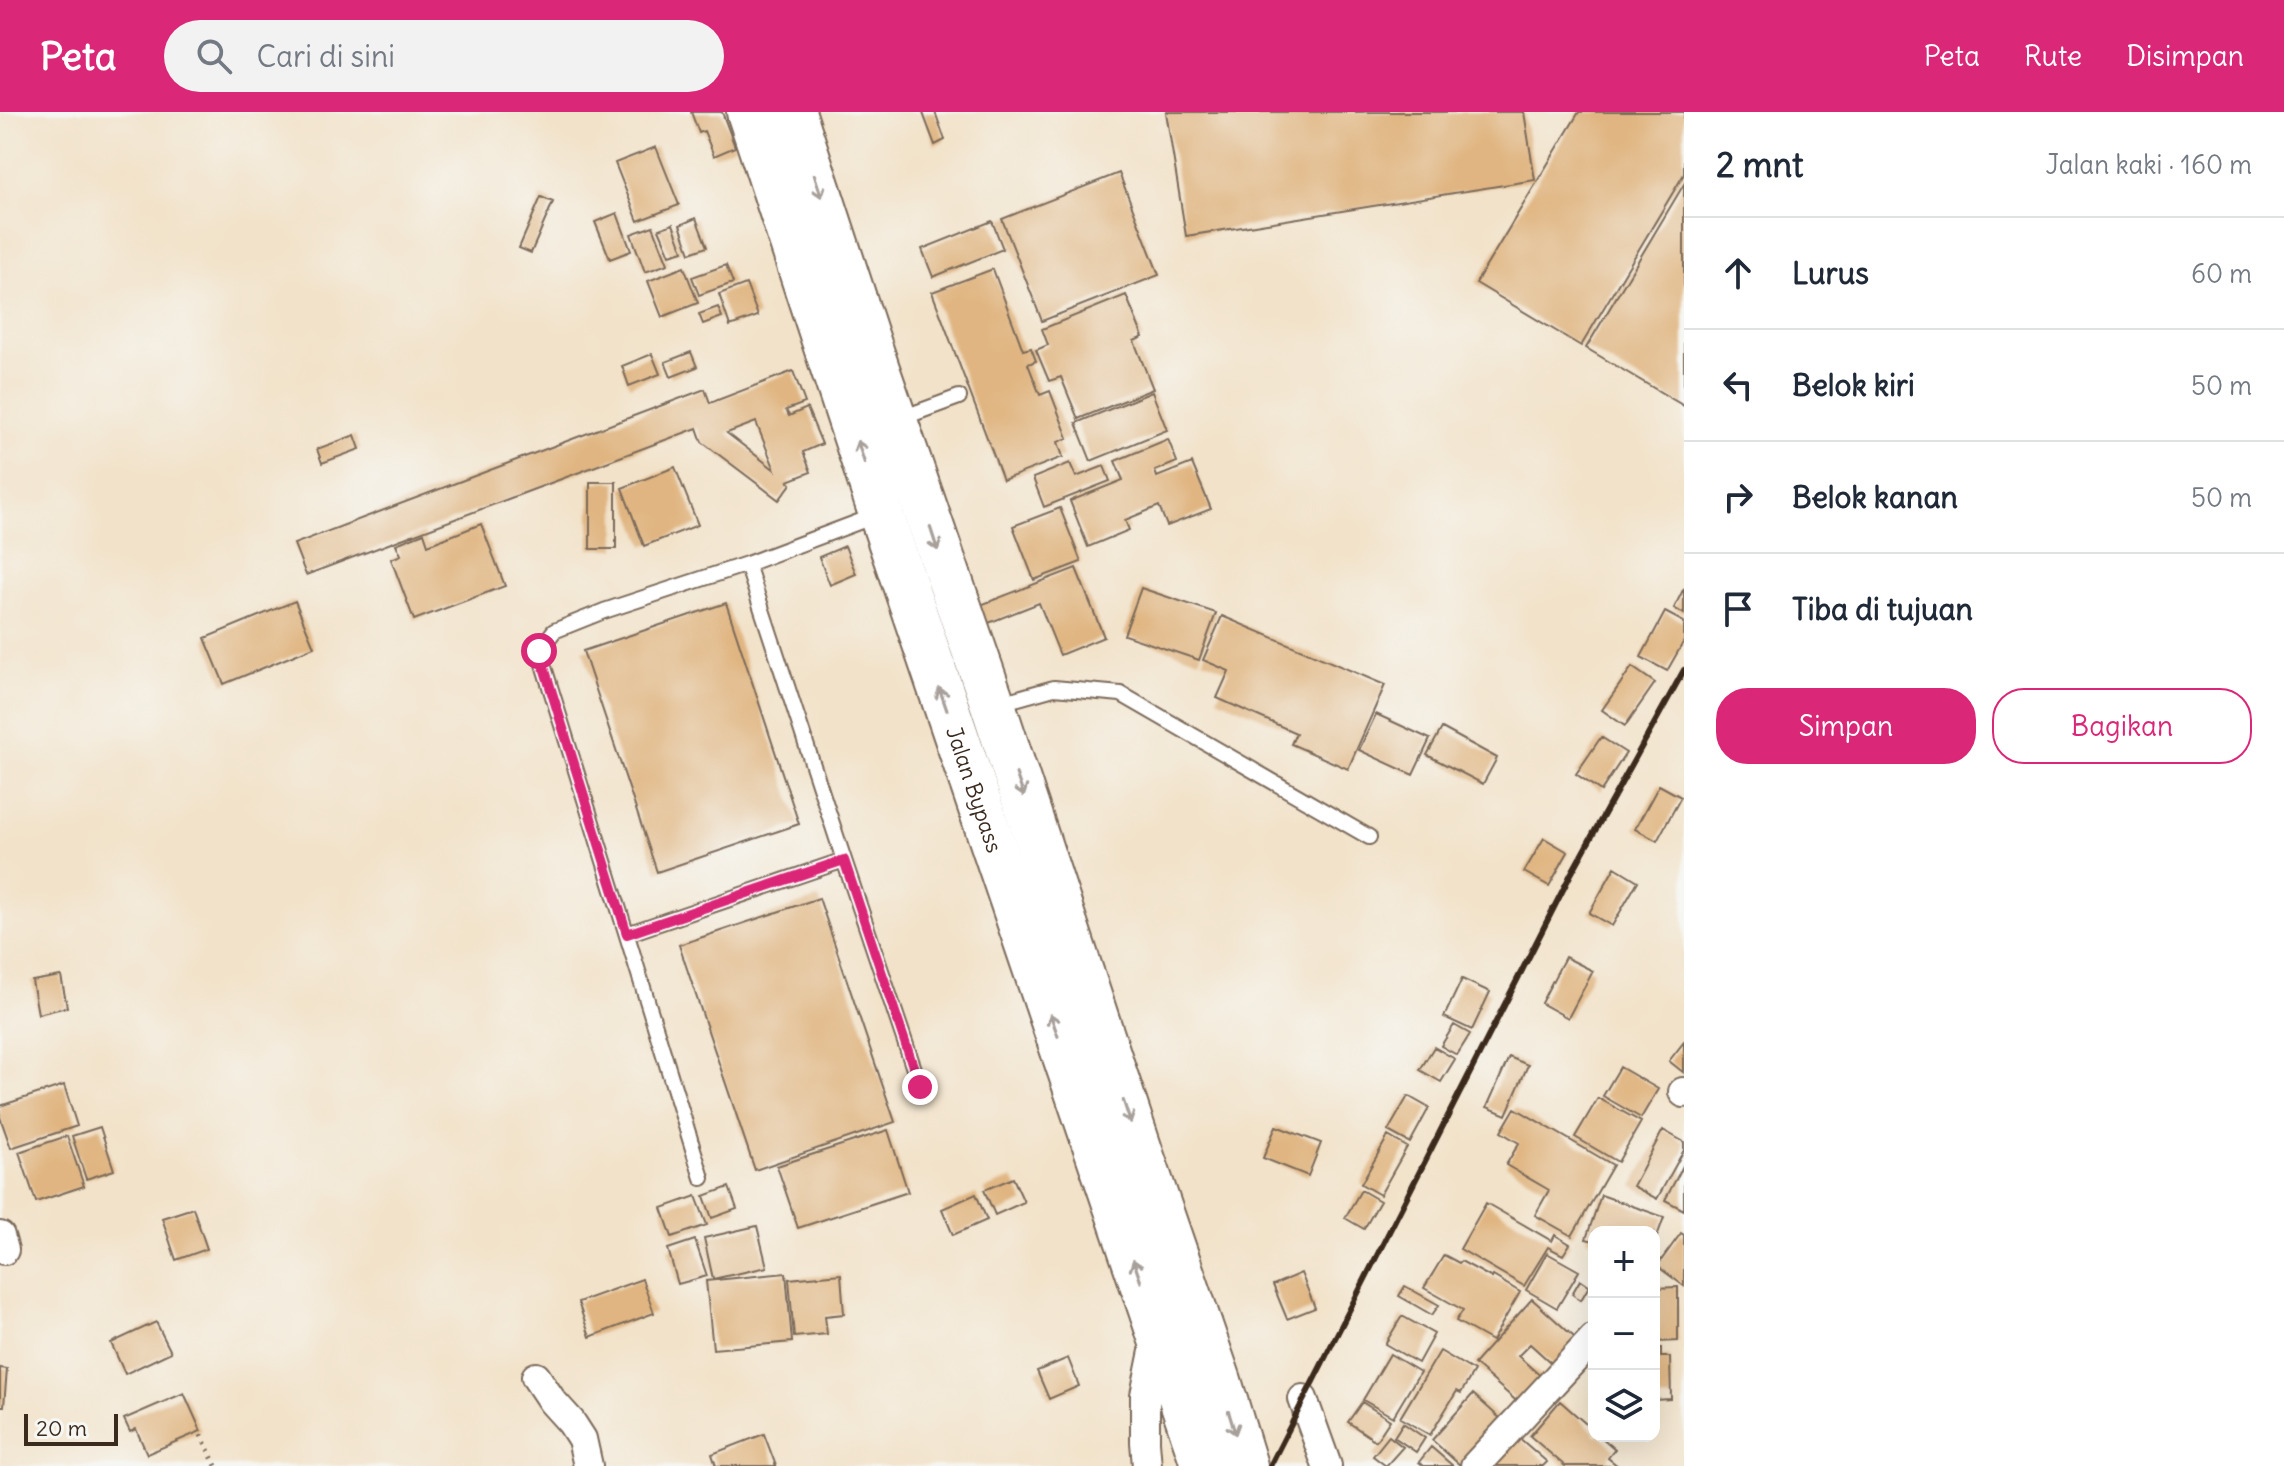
<!DOCTYPE html>
<html lang="id">
<head>
<meta charset="utf-8">
<style>
  body { margin:0; font-family:Delius,sans-serif; background:#f2f2f3; color:#1f2937 }
  .controls { position:absolute; right:24px; bottom:24px; display:grid; overflow:hidden; border-radius:16px; box-shadow:0 8px 32px #0002 }
  .controls button { width:72px; height:72px; display:grid; place-items:center; padding:0; border:0; border-bottom:2px solid #e0e1e3; background:#fff; color:#1f2937; font:40px sans-serif }
  .scale { position:absolute; left:24px; bottom:20px; width:94px; box-sizing:border-box; padding-left:8px; border:4px solid #3b2a1e; border-top:0; font-size:22px; line-height:28px; white-space:nowrap; color:#3b2a1e; -webkit-text-stroke:6px #f6f6f2; paint-order:stroke }
  .stop { position:absolute; width:24px; height:24px; margin:-18px; border:6px solid #db2777; border-radius:50%; background:#fff }
  .stop.end { background:#db2777; border-color:#fff; box-shadow:0 2px 8px #0008 }
  .list { margin:0; padding:0; list-style:none }
  h2 { display:flex; justify-content:space-between; align-items:center; height:104px; margin:0; padding:0 32px; font-size:34px }
  h2 small { font-size:26px; font-weight:400; color:#747a83 }
  .list li { display:grid; grid-template-columns:52px 1fr auto; gap:24px; align-items:center; box-sizing:border-box; height:112px; padding:0 32px; border-top:2px solid #e0e1e3 }
  .list b { display:block; font-size:30px; white-space:nowrap }
  .list em { font-size:26px; font-style:normal; color:#747a83 }
  .actions { display:flex; gap:16px; padding:24px 32px }
  .actions a { flex:1; padding:18px 0; border:2px solid #db2777; border-radius:32px; text-align:center; font-size:28px; color:#db2777 }
  .actions .main { background:#db2777; color:#fff }
  .icon { flex:none; width:44px; height:44px; fill:none; stroke:currentColor; stroke-width:2; stroke-linecap:round; stroke-linejoin:round }
  .map { position:relative; flex:none; width:1684px; height:1354px; overflow:hidden }
  header { display:flex; align-items:center; gap:48px; box-sizing:border-box; height:112px; padding:0 40px; background:#db2777; color:#fff }
  header strong { font-size:38px }
  nav { display:flex; gap:44px; margin-inline-start:auto; font-size:28px }
  .search { width:560px; height:72px; background:#f2f2f3; display:flex; align-items:center; gap:20px; box-sizing:border-box; padding:0 28px; border-radius:44px; color:#747a83; font-size:30px }
  main { display:flex }
  aside { flex:1; background:#fff }
  .map>svg:first-child { display:block }
  .building { fill:#e0b581; fill-rule:evenodd }
  .lines { fill:none; stroke-linecap:round; stroke-linejoin:round }
  .lane-casing { stroke:#7b6a5a; stroke-width:18 }
  .street-casing { stroke:#7b6a5a; stroke-width:32 }
  .highway-casing { stroke:#7b6a5a; stroke-width:48 }
  .path { stroke:#7b6a5a; stroke-width:5; stroke-dasharray:2 6; stroke-linecap:butt }
  .lane { stroke:#fff; stroke-width:14 }
  .street { stroke:#fff; stroke-width:28 }
  .highway { stroke:#fff; stroke-width:44 }
  .rail { stroke:#3b2a1e; stroke-width:6 }
  .oneway { stroke:#a79f9a }
  .route { stroke:#db2777; stroke-width:10 }
  .labels { text-anchor:middle; stroke-width:6; stroke-linejoin:round; paint-order:stroke }
  .street-label { font-size:22px; fill:#3b2a1e; stroke:#f6f6f2 }
</style>
</head>
<body>
<header>
<strong>Peta</strong>
<div class="search"><svg class="icon" aria-label="search" viewBox="0 0 24 24"><circle cx="10" cy="10" r="6"/><path d="M15 15l6 6"/></svg>Cari di sini</div>
<nav><a>Peta</a><a>Rute</a><a>Disimpan</a></nav>
</header>
<main>
<div class="map">
<svg width="1684" height="1354" viewBox="0 0 1684 1354">
  <rect width="100%" height="100%" fill="#f6f6f2"/>
  <filter id="ink" filterUnits="userSpaceOnUse"><feTurbulence type="fractalNoise" baseFrequency=".0125" numOctaves="2"/><feDisplacementMap in="SourceGraphic" scale="16" xChannelSelector="R" yChannelSelector="G"/><feConvolveMatrix kernelMatrix="1 2 1 2 8 2 1 2 1" color-interpolation-filters="sRGB"/></filter>
  <filter id="wash" filterUnits="userSpaceOnUse"><feTurbulence type="fractalNoise" baseFrequency=".006" numOctaves="4" result="noise"/><feDisplacementMap in="SourceGraphic" scale="32" xChannelSelector="R" yChannelSelector="G"/><feGaussianBlur stdDeviation="1.8" result="paint"/><feColorMatrix in="noise" values="0 0 0 0 0 0 0 0 0 0 0 0 0 0 0 0 0 1.4 0 .05"/><feComposite in="paint" operator="in"/></filter>
  <g filter="url(#wash)">
    <rect width="100%" height="100%" fill="#f2e2c9"/>
    <g id="blocks">
      <path class="building" d="M691 0H722L735 35 714 44 704 19 699 21Z
        M926 0H935L945 28 935 33 923 1Z
        M1166 0H1524L1535 68 1186 124Z
        M1579 0H1684V62L1581 234 1476 171Z
        M656 35 679 93 638 109 615 51Z
        M1119 61 1159 163 1042 209 1002 107Z
        M1684 72V294L1586 236Z
        M541 85 553 90 531 141 519 136Z
        M617 101 631 139 610 147 595 110Z
        M696 106 707 135 690 141 680 113Z
        M992 109 1003 137 933 165 922 137Z
        M673 112 683 139 670 143 659 117Z
        M653 114 668 152 645 160 631 122Z
        M726 153 733 171 699 183 692 165Z
        M684 155 698 191 662 205 648 169Z
        M993 157 1023 238 1031 236 1036 249 1028 252 1040 283 1050 279 1068 326 1058 330 1063 345 1003 368 932 180Z
        M746 172 758 204 730 214 719 182Z
        M1126 183 1143 225 1134 229 1153 277 1078 307 1061 265 1049 269 1036 238 1048 233 1042 217Z
        M718 195 722 205 703 212 699 202Z
        M691 240 697 255 671 265 665 250Z
        M652 242 660 262 629 274 622 254Z
        M793 259 805 291 786 298 789 304 807 296 822 332 803 340 811 360 788 369 791 372 779 388 702 330 697 316 306 463 294 432 705 277 710 291ZM756 310 775 358 727 321Z
        M1152 280 1167 318 1091 349 1076 311Z
        M355 323 360 337 322 351 317 337Z
        M1168 327 1177 350 1155 359 1157 365 1192 351 1211 397 1167 414 1159 394 1125 408 1129 418 1088 435 1070 389 1123 368 1115 349Z
        M1070 351 1076 365 1104 354 1110 369 1044 395 1033 366Z
        M675 355 698 413 644 434 622 376Z
        M590 370H616V437H590Z
        M1060 396 1081 450 1034 468 1013 414Z
        M481 412 505 474 414 508 391 447 401 443 396 432 424 421 428 433Z
        M845 434 856 462 830 473 819 445Z
        M1076 456 1104 525 1060 543 1039 491 986 512 978 494Z
        M1141 476 1216 501 1199 548 1124 523Z
        M1684 476V502L1674 496Z
        M295 489 314 535 224 572 205 526Z
        M726 491 799 712 657 760 583 539Z
        M1665 500 1684 510V529L1667 559 1641 545Z
        M1222 504 1385 573 1348 657 1291 632 1296 621 1217 586 1229 559 1203 548Z
        M1632 555 1655 571 1625 614 1602 598Z
        M1376 602 1430 627 1413 663 1359 638Z
        M1442 616 1497 646 1483 672 1427 643Z
        M1601 625 1626 641 1601 679 1576 662Z
        M1659 673 1681 685 1657 729 1635 717Z
        M1544 726 1568 740 1549 774 1524 760Z
        M1615 755 1638 769 1612 814 1589 801Z
        M819 786 895 1010 755 1058 679 833Z
        M1565 845 1593 859 1568 906 1541 891Z
        M61 864 67 895 38 902 32 869Z
        M1462 867 1490 880 1472 918 1444 905Z
        M1454 913 1470 922 1457 943 1441 934Z
        M1684 930V961L1669 949Z
        M1434 935 1455 947 1441 970 1420 958Z
        M1509 945 1528 953 1506 1003 1487 995Z
        M1620 955 1658 977 1641 1006 1603 984Z
        M64 973 77 1014 11 1036 0 1005V994Z
        M1408 984 1429 996 1410 1031 1388 1019Z
        M1598 986 1641 1010 1618 1050 1575 1025Z
        M1515 996 1613 1053 1572 1124 1535 1103 1549 1078 1506 1053 1519 1031 1501 1020Z
        M1276 1014 1321 1031 1308 1064 1263 1046Z
        M100 1015 114 1058 86 1067 72 1024Z
        M888 1018 908 1080 798 1116 777 1054Z
        M1663 1018 1684 1030V1038L1657 1087 1633 1074Z
        M67 1024 84 1074 36 1090 19 1040Z
        M1388 1024 1407 1035 1380 1083 1361 1072Z
        M1684 1052V1098L1665 1088Z
        M1013 1066 1024 1090 995 1103 984 1078Z
        M729 1075 737 1097 712 1106 704 1084Z
        M1361 1078 1380 1089 1364 1117 1345 1106Z
        M976 1082 987 1108 953 1123 942 1097Z
        M1601 1083 1664 1105 1654 1133V1120H1594V1129L1586 1127Z
        M696 1084 707 1113 672 1125 662 1096Z
        M1486 1091 1552 1129 1555 1123 1570 1132 1563 1143 1548 1135 1524 1174 1460 1137Z
        M193 1096 207 1137 176 1148 162 1106Z
        M757 1114 767 1155 713 1167 704 1126Z
        M1681 1121 1684 1123V1174L1657 1154Z
        M695 1128 707 1164 678 1172 668 1137Z
        M1547 1141 1579 1159 1557 1196 1526 1178Z
        M1444 1143 1459 1151 1461 1149 1492 1166 1493 1164 1520 1180 1492 1229 1456 1209 1463 1198 1424 1176Z
        M786 1161 792 1230 713 1237 706 1169Z
        M1301 1161 1315 1196 1287 1207 1273 1173Z
        M841 1162 844 1202 825 1204 827 1222 794 1225 789 1167Z
        M642 1167 654 1201 590 1225 578 1190Z
        M1580 1168 1589 1174 1581 1188 1572 1182Z
        M1405 1174 1439 1193 1432 1203 1399 1184Z
        M1678 1175V1229L1654 1230V1176Z
        M1532 1187 1583 1233 1560 1259 1530 1232 1518 1244 1544 1267 1521 1293 1474 1252Z
        M1402 1204 1434 1222 1418 1251 1385 1232Z
        M156 1210 171 1240 125 1262 111 1231Z
        M1654 1236H1661V1245H1670L1671 1287 1654 1288Z
        M1440 1239 1474 1259 1461 1281 1457 1279 1430 1323 1400 1306Z
        M1390 1242 1420 1260 1393 1305 1363 1288Z
        M1068 1246 1079 1274 1049 1287 1037 1259Z
        M0 1256 7 1257 4 1294H0Z
        M184 1281 201 1319 147 1342 136 1317 130 1320 124 1307Z
        M1473 1282 1503 1309 1461 1354 1432 1328Z
        M1560 1289 1594 1319V1324H1600L1615 1337 1608 1346 1618 1354H1565L1530 1324Z
        M1362 1290 1390 1308 1376 1329 1348 1310Z
        M1403 1311 1425 1326 1416 1340 1394 1325Z
        M764 1322 776 1354H716L712 1342Z
        M1389 1324 1403 1335 1386 1354 1373 1344Z
        M1517 1324 1547 1350 1543 1354H1490Z
        M1431 1335 1453 1354H1424L1419 1350Z"/>
    </g>
  </g>
  <g filter="url(#ink)">
    <use href="#blocks" fill-opacity="0" stroke="#7b6a5a" stroke-width="2"/>
    <g class="lines">
      <defs>
        <path id="lane" d="M899 307 959 285
          M747 452 844 748 920 975
          M997 592 1054 576 1121 582 1369 725
          M627 822 844 748
          M702 1066 539 539 554 519 604 499 747 452 877 403"/>
        <path id="street" d="M1683 980 1684 981
          M0 1124 4 1138
          M536 1265 552 1289 571 1310 582 1327 588 1354
          M1303 1287 1327 1354
          M1147 1354 1145 1330V1283L1157 1225
          M1475 1354 1594 1226"/>
        <g id="highway">
          <path id="s1" d="M749 0 881 402 1204 1354"/>
          <path d="M793 0 877 257 993 593 1143 1048 1219 1269 1245 1354"/>
        </g>
      </defs>
      <use href="#lane" class="lane-casing"/>
      <use href="#street" class="street-casing"/>
      <use href="#highway" class="highway-casing"/>
      <path class="path" d="M201 1323 216 1354"/>
      <use href="#lane" class="lane"/>
      <use href="#street" class="street"/>
      <use href="#highway" class="highway"/>
      <path class="rail" d="M1270 1354 1571 762 1684 558"/>
    </g>
    <defs><path id="oneway-shaft" d="M-6 0H5M1.5-3L5.5 0L1.5 3" fill="none" stroke-width="1.6" stroke-linecap="round" stroke-linejoin="round" transform="scale(2)"/></defs>
    <g class="oneway">
      <use href="#oneway-shaft" transform="translate(818 74) rotate(72)"/>
      <use href="#oneway-shaft" transform="translate(861 340) rotate(-108)"/>
      <use href="#oneway-shaft" transform="translate(934 427) rotate(72)"/>
      <use href="#oneway-shaft" transform="translate(943 587) rotate(-109)"/>
      <use href="#oneway-shaft" transform="translate(1020 673) rotate(71)"/>
      <use href="#oneway-shaft" transform="translate(1054 913) rotate(-109)"/>
      <use href="#oneway-shaft" transform="translate(1127 1000) rotate(72)"/>
      <use href="#oneway-shaft" transform="translate(1137 1159) rotate(-109)"/>
      <use href="#oneway-shaft" transform="translate(1232 1311) rotate(73)"/>
    </g>
  </g>
  <g class="lines" filter="url(#ink)">
    <path class="route" d="M539 539 627 822 844 748 920 975"/>
  </g>
  <g class="labels">
    <g class="street-label">
      <text dy="8" stroke="none"><textPath href="#s1" startOffset="714">Jalan Bypass</textPath></text>
    </g>
  </g>
</svg>
<div class="controls">
<button>+</button>
<button>−</button>
<button><svg class="icon" aria-label="layers" viewBox="0 0 24 24"><path d="M12 4l9 5-9 5-9-5zM3 14l9 5 9-5"/></svg></button>
</div>
<div class="scale">20 m</div>
<div class="stop" style="left:539px;top:539px"></div>
<div class="stop end" style="left:920px;top:975px"></div>
</div>
<aside>
<h2>2 mnt<small>Jalan kaki · 160 m</small></h2>
<ul class="list">
<li><svg class="icon" aria-label="ahead" viewBox="0 0 24 24"><path d="M12 20V5M6 11l6-6 6 6"/></svg><div><b>Lurus</b></div><em>60 m</em></li>
<li><svg class="icon" aria-label="left" viewBox="0 0 24 24"><path d="M17 20v-9H6M10 6l-5 5 5 5"/></svg><div><b>Belok kiri</b></div><em>50 m</em></li>
<li><svg class="icon" aria-label="right" viewBox="0 0 24 24"><path d="M7 20v-9h11M14 6l5 5-5 5"/></svg><div><b>Belok kanan</b></div><em>50 m</em></li>
<li><svg class="icon" aria-label="arrive" viewBox="0 0 24 24"><path d="M6 21V4h12l-3 4 3 4H6"/></svg><div><b>Tiba di tujuan</b></div></li>
</ul>
<div class="actions"><a class="main">Simpan</a><a>Bagikan</a></div>
</aside>
</main>
</body>
</html>
